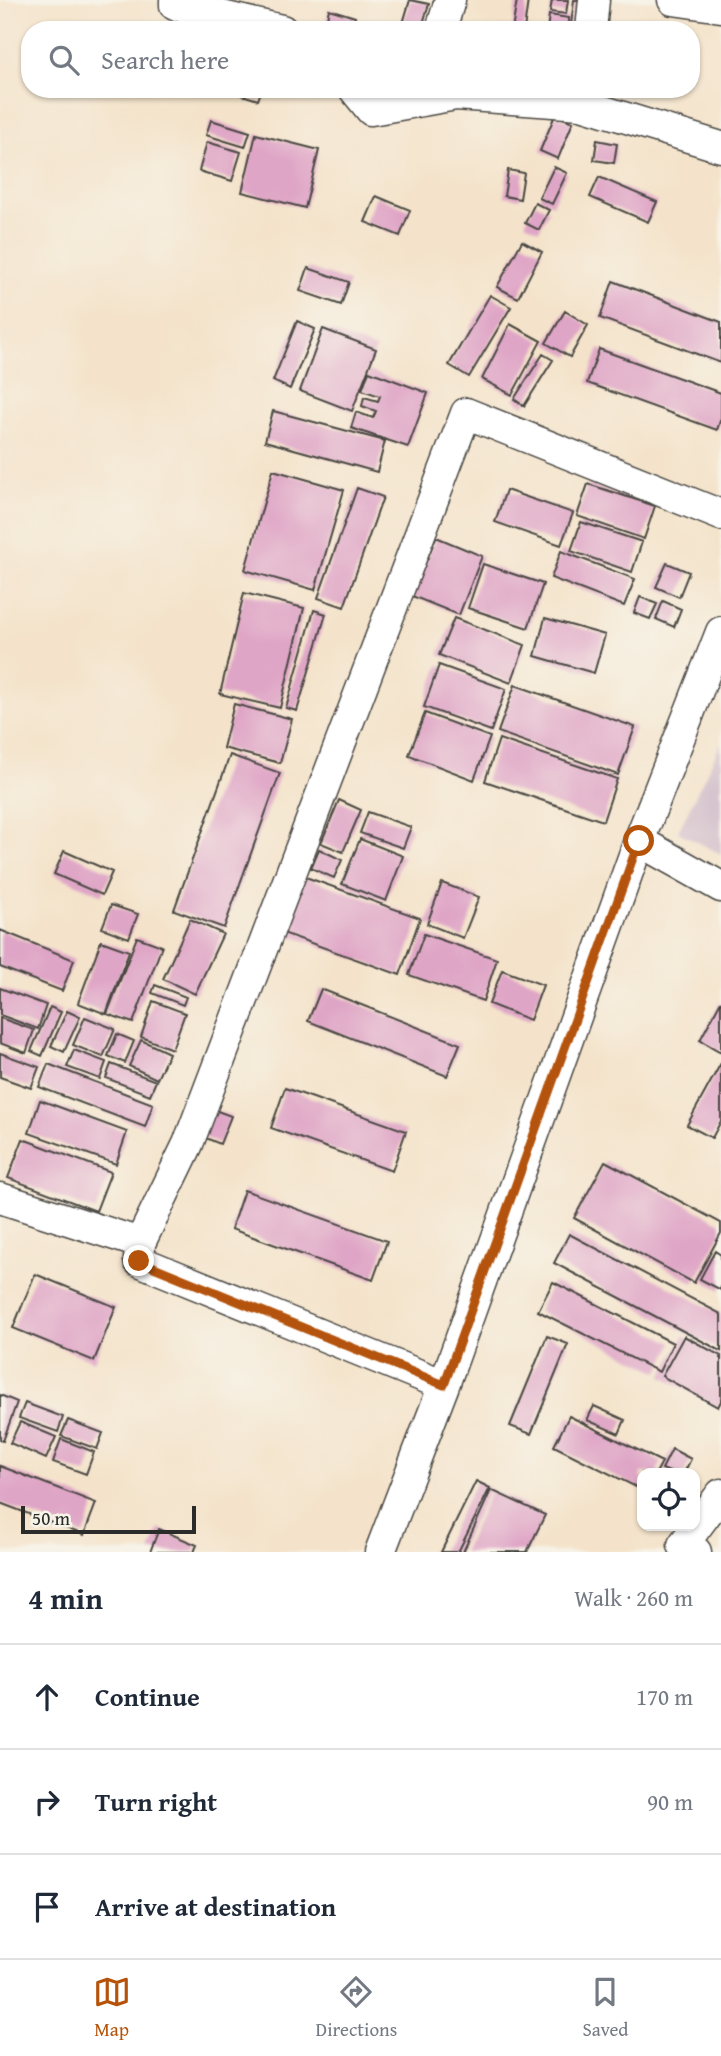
<!DOCTYPE html>
<html lang="en">
<head>
<meta charset="utf-8">
<style>
  body { margin:0; font-family:"Gentium Book Plus",serif; background:#f2f2f3; color:#1f2937 }
  .controls { position:absolute; right:21px; bottom:21px; display:grid; overflow:hidden; border-radius:14px; box-shadow:0 2px 5px #0004 }
  .controls button { width:63px; height:63px; display:grid; place-items:center; padding:0; border:0; border-bottom:2px solid #e0e1e3; background:#fff; color:#1f2937; font:35px sans-serif }
  .scale { position:absolute; left:21px; bottom:18px; width:175px; box-sizing:border-box; padding-left:7px; border:4px solid #2b2b2b; border-top:0; font-size:19px; line-height:24px; white-space:nowrap; color:#2b2b2b; -webkit-text-stroke:5px #f7f3e8; paint-order:stroke }
  .stop { position:absolute; width:21px; height:21px; margin:-16px; border:5px solid #b45309; border-radius:50%; background:#fff }
  .stop.end { background:#b45309; border-color:#fff; box-shadow:0 2px 7px #0008 }
  .list { margin:0; padding:0; list-style:none }
  h2 { display:flex; justify-content:space-between; align-items:center; height:91px; margin:0; padding:0 28px; font-size:30px }
  h2 small { font-size:23px; font-weight:400; color:#747a83 }
  .list li { display:grid; grid-template-columns:46px 1fr auto; gap:21px; align-items:center; box-sizing:border-box; height:105px; padding:0 28px; border-top:2px solid #e0e1e3 }
  .list b { display:block; font-size:26px; white-space:nowrap }
  .list em { font-size:23px; font-style:normal; color:#747a83 }
  .icon { flex:none; width:38px; height:38px; fill:none; stroke:currentColor; stroke-width:2; stroke-linecap:round; stroke-linejoin:round }
  .map { position:relative; flex:none; width:721px; height:1552px; overflow:hidden }
  .search { position:absolute; background:#fff; box-shadow:0 2px 5px #0004; left:21px; right:21px; top:21px; height:77px; display:flex; align-items:center; gap:18px; box-sizing:border-box; padding:0 24px; border-radius:28px; color:#747a83; font-size:26px }
  .sheet { height:406px; background:#fff }
  nav { display:flex; justify-content:space-around; align-items:center; box-sizing:border-box; height:98px; border-top:2px solid #e0e1e3; background:#fff; font-size:19px; color:#747a83 }
  nav a { display:grid; justify-items:center; gap:4px }
  nav .on { color:#b45309 }
  .map>svg:first-child { display:block }
  .industrial { fill:#d1bdca }
  .building { fill:#dfa5c6 }
  .lines { fill:none; stroke-linecap:round; stroke-linejoin:round }
  .minor-casing { stroke:#494743; stroke-width:33 }
  .minor { stroke:#fff; stroke-width:30 }
  .route { stroke:#b45309; stroke-width:9 }
</style>
</head>
<body>
<div class="map">
<svg width="721" height="1552" viewBox="0 0 721 1552">
  <rect width="100%" height="100%" fill="#f7f3e8"/>
  <filter id="ink" filterUnits="userSpaceOnUse"><feTurbulence type="fractalNoise" baseFrequency=".0143" numOctaves="2"/><feDisplacementMap in="SourceGraphic" scale="14" xChannelSelector="R" yChannelSelector="G"/><feConvolveMatrix kernelMatrix="1 2 1 2 8 2 1 2 1" color-interpolation-filters="sRGB"/></filter>
  <filter id="wash" filterUnits="userSpaceOnUse"><feTurbulence type="fractalNoise" baseFrequency=".00686" numOctaves="4" result="noise"/><feDisplacementMap in="SourceGraphic" scale="28" xChannelSelector="R" yChannelSelector="G"/><feGaussianBlur stdDeviation="1.57" result="paint"/><feColorMatrix in="noise" values="0 0 0 0 0 0 0 0 0 0 0 0 0 0 0 0 0 1.4 0 .05"/><feComposite in="paint" operator="in"/></filter>
  <g filter="url(#wash)">
    <rect width="100%" height="100%" fill="#f4e3ca"/>
    <path class="industrial" d="M721 743V854L678 832Z"/>
    <g id="blocks">
      <path class="building" d="M410 0 429 4 421 30H401Z
        M517 0H528L524 30H512Z
        M552 0H568L566 14 550 12Z
        M574 0H591L588 27 571 25Z
        M329 9 355 17 351 29 326 22Z
        M549 15 569 18 568 30H547Z
        M230 89H262L258 100 229 91Z
        M555 115 573 122 558 159 540 151Z
        M211 120 250 132 245 147 206 135Z
        M256 134 319 150 305 208 242 192Z
        M597 140 617 144 614 163 594 160Z
        M207 142 241 152 232 181 199 171Z
        M554 167 567 173 552 204 539 198Z
        M508 170 524 173 520 199 504 196Z
        M599 177 657 202 648 222 590 197Z
        M376 196 410 210 400 236 365 222Z
        M535 203 549 210 539 230 525 223Z
        M522 241 542 252 518 298 497 287Z
        M308 268 349 282 341 305 300 291Z
        M613 281 721 322V363L600 318Z
        M490 295 511 307 469 377 449 365Z
        M565 311 588 325 570 357 546 343Z
        M297 321 315 329 290 389 273 381Z
        M510 324 541 341 512 395 482 379Z
        M323 329 376 349 352 411 300 391Z
        M599 349 721 393V418L717 430 587 383Z
        M543 354 553 360 524 406 514 399Z
        M369 371 428 393 408 447 351 428 356 412 373 418 376 411 362 406 364 397 378 401 380 396 362 390Z
        M273 411 385 441 377 472 265 441Z
        M273 470 344 490 315 590 245 570Z
        M588 484 655 506 644 539 577 516Z
        M357 488 383 497 344 607 318 598Z
        M506 490 573 513 561 545 495 522Z
        M581 522 642 542 632 572 571 551Z
        M436 537 482 556 459 615 412 596Z
        M561 551 635 579 624 606 551 578Z
        M667 563 689 572 679 597 656 587Z
        M483 564 543 584 528 628 468 608Z
        M244 593 304 608 280 708 220 694Z
        M640 597 657 604 650 619 634 613Z
        M663 601 681 609 674 627 656 619Z
        M314 610 326 614 297 711 286 708Z
        M454 618 525 645 511 683 439 655Z
        M545 618 605 635 594 673 535 656Z
        M439 665 506 689 491 731 424 707Z
        M515 685 635 727 618 775 498 732Z
        M234 704 292 719 280 763 223 748Z
        M425 713 490 737 474 780 409 755Z
        M499 739 617 779 603 821 485 781Z
        M230 755 280 773 224 928 174 910Z
        M339 800 361 810 343 852 321 843Z
        M368 812 411 827 403 848 360 833Z
        M360 839 403 856 386 901 342 884Z
        M319 849 342 860 334 878 311 868Z
        M64 851 112 872 102 895 54 874Z
        M300 875 420 918 400 975 280 932Z
        M442 883 479 897 463 938 427 924Z
        M111 905 138 914 129 938 102 928Z
        M190 919 223 934 195 994 163 979Z
        M0 930 74 960 62 991 0 967Z
        M424 934 497 959 483 1001 409 975Z
        M137 937 162 946 133 1023 107 1014Z
        M101 941 129 951 106 1014 78 1003Z
        M502 970 543 985 530 1020 489 1004Z
        M155 985 186 997 183 1005 152 993Z
        M0 988 46 1005 38 1029 0 1015Z
        M321 989 460 1044 447 1076 308 1021Z
        M153 1001 185 1013 172 1049 141 1037Z
        M721 1001V1052L700 1040Z
        M50 1007 61 1012 42 1056 31 1051Z
        M67 1011 80 1017 64 1052 51 1046Z
        M85 1017 115 1029 103 1057 73 1045Z
        M0 1018 34 1030 26 1053 0 1043Z
        M117 1034 134 1041 125 1063 108 1056Z
        M141 1040 169 1053 157 1079 129 1066Z
        M74 1050 106 1062 100 1079 67 1067Z
        M0 1053 39 1067 31 1088 0 1077Z
        M721 1063V1121L712 1138 687 1125Z
        M48 1064 153 1104 145 1127 39 1087Z
        M111 1064 156 1081 150 1095 106 1078Z
        M285 1088 406 1131 392 1171 271 1128Z
        M40 1100 127 1132 116 1164 29 1133Z
        M212 1109 231 1116 220 1144 201 1136Z
        M23 1139 111 1172 96 1211 8 1178Z
        M605 1161 721 1223V1233L694 1283 574 1218Z
        M244 1190 387 1241 373 1280 231 1229Z
        M569 1234 721 1314V1351L554 1263Z
        M715 1251 721 1255V1290L700 1279Z
        M35 1274 116 1307 94 1361 13 1328Z
        M553 1282 673 1343 659 1372 538 1311Z
        M547 1336 568 1344 531 1434 510 1426Z
        M684 1336 721 1356V1401L718 1407 662 1376Z
        M0 1395 17 1402 3 1441 0 1439Z
        M25 1403 63 1417 58 1432 19 1418Z
        M594 1406 625 1420 619 1434 587 1420Z
        M569 1416 662 1462 656 1473H642V1490L554 1446Z
        M68 1420 103 1433 97 1449 61 1436Z
        M20 1422 56 1437 46 1459 10 1443Z
        M61 1439 94 1452 86 1474 53 1462Z
        M672 1449 691 1459 684 1473H672L662 1469Z
        M0 1466 96 1503 84 1535 0 1503Z
        M476 1481 490 1488 458 1552H441Z
        M491 1490 545 1515 527 1552H463Z
        M159 1529 197 1545 194 1552H150Z"/>
    </g>
  </g>
  <g filter="url(#ink)">
    <use href="#blocks" fill-opacity="0" stroke="#494743" stroke-width="2"/>
    <g class="lines">
      <defs>
        <path id="minor" d="M175 0V5L282 30
          M673 0 721 7
          M441 30 450 0
          M591 30 594 0
          M354 89 371 110 456 95 581 104 583 89
          M581 104 721 147
          M721 632 639 841 721 887
          M639 841 444 1385 139 1261 140 1243 188 1144 466 413 721 515
          M0 1198 140 1243
          M380 1552 444 1385
          M696 1552 683 1545 721 1494"/>
      </defs>
      <use href="#minor" class="minor-casing"/>
      <use href="#minor" class="minor"/>
    </g>
  </g>
  <g class="lines" filter="url(#ink)">
    <path class="route" d="M139 1261 444 1385 639 841"/>
  </g>
</svg>
<div class="controls">
<button><svg class="icon" aria-label="locate" viewBox="0 0 24 24"><circle cx="12" cy="12" r="6"/><path d="M12 2v4M12 18v4M2 12h4M18 12h4"/></svg></button>
</div>
<div class="scale">50 m</div>
<div class="stop" style="left:639px;top:841px"></div>
<div class="stop end" style="left:139px;top:1261px"></div>
<div class="search"><svg class="icon" aria-label="search" viewBox="0 0 24 24"><circle cx="10" cy="10" r="6"/><path d="M15 15l6 6"/></svg>Search here</div>
</div>
<section class="sheet">
<h2>4 min<small>Walk · 260 m</small></h2>
<ul class="list">
<li><svg class="icon" aria-label="ahead" viewBox="0 0 24 24"><path d="M12 20V5M6 11l6-6 6 6"/></svg><div><b>Continue</b></div><em>170 m</em></li>
<li><svg class="icon" aria-label="right" viewBox="0 0 24 24"><path d="M7 20v-9h11M14 6l5 5-5 5"/></svg><div><b>Turn right</b></div><em>90 m</em></li>
<li><svg class="icon" aria-label="arrive" viewBox="0 0 24 24"><path d="M6 21V4h12l-3 4 3 4H6"/></svg><div><b>Arrive at destination</b></div></li>
</ul>
</section>
<nav>
<a class="on"><svg class="icon" aria-label="map" viewBox="0 0 24 24"><path d="M3 6l6-2 6 2 6-2v14l-6 2-6-2-6 2zM9 4v14M15 6v14"/></svg>Map</a>
<a><svg class="icon" aria-label="directions" viewBox="0 0 24 24"><path d="M12 3l9 9-9 9-9-9zM9 14v-3h6M13 9l2 2-2 2"/></svg>Directions</a>
<a><svg class="icon" aria-label="saved" viewBox="0 0 24 24"><path d="M7 4h10v16l-5-4-5 4z"/></svg>Saved</a>
</nav>
</body>
</html>
